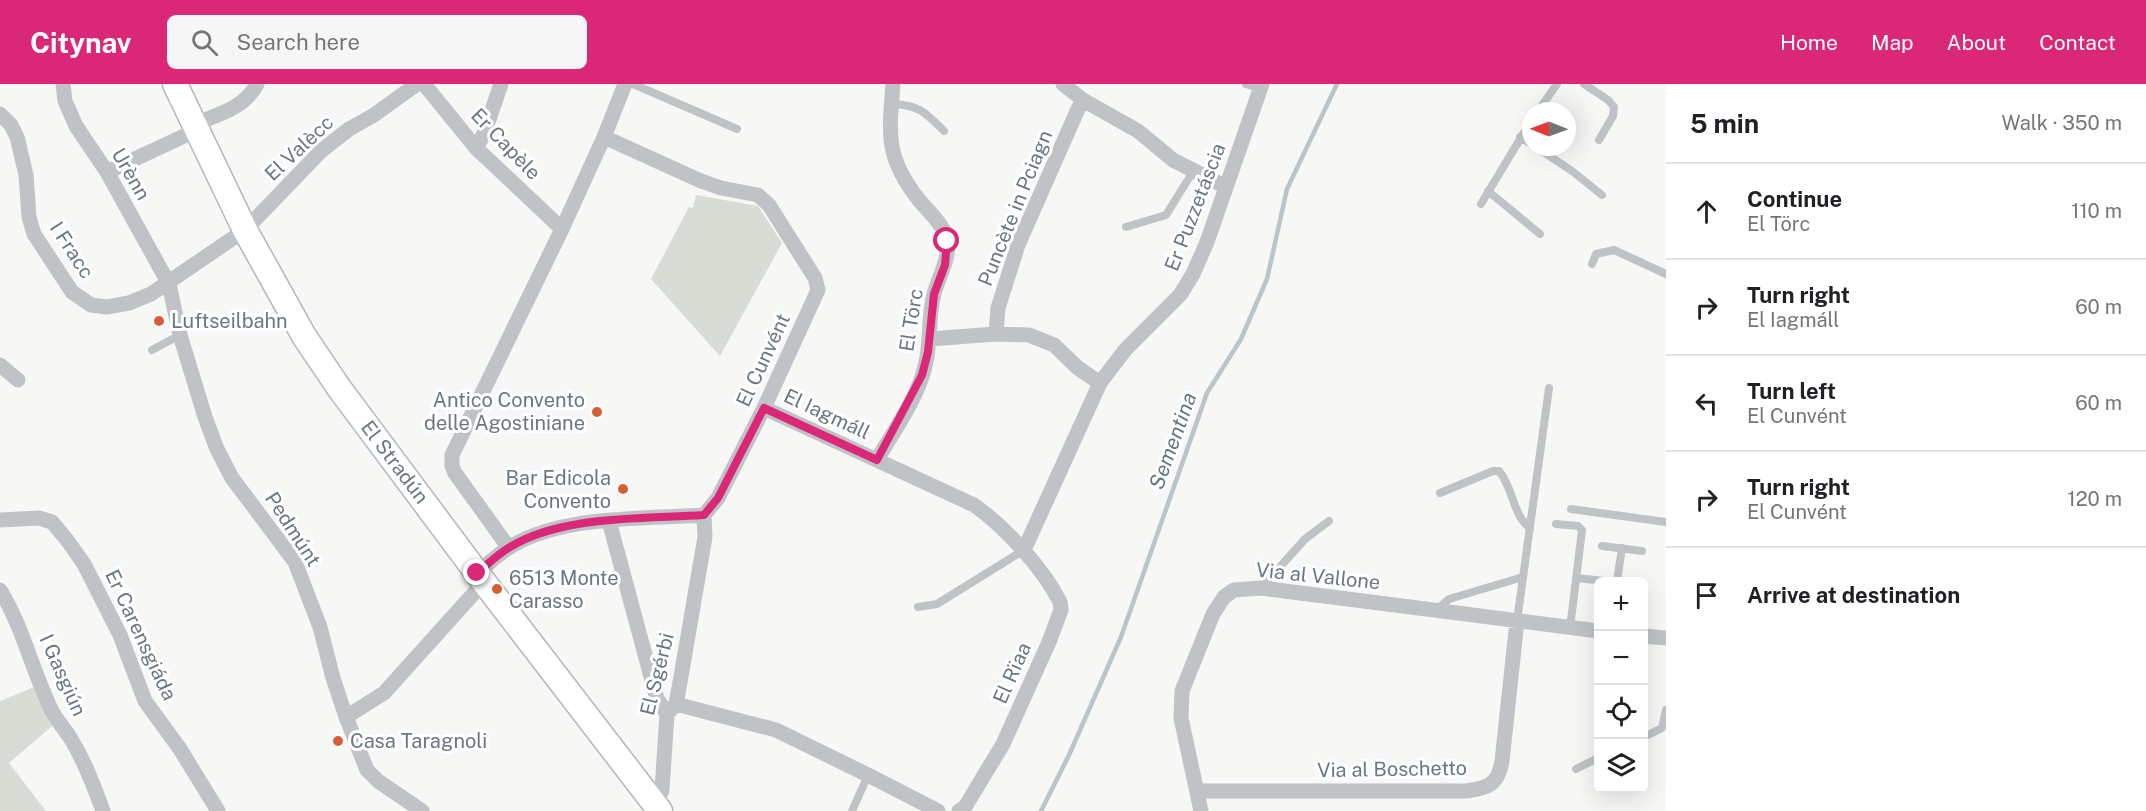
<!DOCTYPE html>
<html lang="en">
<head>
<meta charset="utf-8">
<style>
  body { margin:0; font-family:"Public Sans",sans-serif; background:#f6f6f6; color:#202124 }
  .controls { position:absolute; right:18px; bottom:18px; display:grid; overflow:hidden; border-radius:9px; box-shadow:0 6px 24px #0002 }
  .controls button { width:54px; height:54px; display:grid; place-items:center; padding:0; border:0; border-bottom:2px solid #e0e0e0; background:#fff; color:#202124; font:30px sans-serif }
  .compass { position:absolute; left:1522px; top:18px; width:54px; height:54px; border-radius:50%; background:#fff; box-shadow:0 6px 24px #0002; rotate:271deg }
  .stop { position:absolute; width:18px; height:18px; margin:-14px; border:4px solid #db2777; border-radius:50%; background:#fff }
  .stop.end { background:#db2777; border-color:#fff; box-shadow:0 2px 6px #0008 }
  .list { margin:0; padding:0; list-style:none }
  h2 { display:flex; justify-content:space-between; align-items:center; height:78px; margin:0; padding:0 24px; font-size:26px }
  h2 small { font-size:20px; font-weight:400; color:#757577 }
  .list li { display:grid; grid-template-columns:39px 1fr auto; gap:18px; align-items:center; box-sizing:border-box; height:96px; padding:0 24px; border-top:2px solid #e0e0e0 }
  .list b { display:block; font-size:22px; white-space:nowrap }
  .list p { margin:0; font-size:20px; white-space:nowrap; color:#757577 }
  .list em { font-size:20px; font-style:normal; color:#757577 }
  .icon { flex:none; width:33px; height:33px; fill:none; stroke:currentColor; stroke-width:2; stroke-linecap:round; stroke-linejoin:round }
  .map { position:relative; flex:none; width:1666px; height:727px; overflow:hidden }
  header { display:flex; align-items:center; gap:36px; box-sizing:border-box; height:84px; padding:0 30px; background:#db2777; color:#fff }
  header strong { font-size:28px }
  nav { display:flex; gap:33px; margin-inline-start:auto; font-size:21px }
  .search { width:420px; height:54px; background:#f6f6f6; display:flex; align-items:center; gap:15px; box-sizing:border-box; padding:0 21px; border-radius:9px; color:#757577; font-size:22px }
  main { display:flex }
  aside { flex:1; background:#fff }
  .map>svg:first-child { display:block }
  .green { fill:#d7dcd4 }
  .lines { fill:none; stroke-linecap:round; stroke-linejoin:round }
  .stream { stroke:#bac4c9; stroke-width:4.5 }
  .primary-casing { stroke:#b2b7ba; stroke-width:27 }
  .service { stroke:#bfc3c6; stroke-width:8 }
  .minor { stroke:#bfc3c6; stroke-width:15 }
  .primary { stroke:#fff; stroke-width:24 }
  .route { stroke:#db2777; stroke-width:8 }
  .poi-dot { fill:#d65d36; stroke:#fff; stroke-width:2 }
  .labels { text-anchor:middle; stroke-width:6; stroke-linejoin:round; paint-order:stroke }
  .street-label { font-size:20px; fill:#697783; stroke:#fff }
  .poi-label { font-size:20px; fill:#697783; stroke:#fff; text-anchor:start }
  .water-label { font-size:21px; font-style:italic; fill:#64777f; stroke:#fff }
</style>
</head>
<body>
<header>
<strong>Citynav</strong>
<div class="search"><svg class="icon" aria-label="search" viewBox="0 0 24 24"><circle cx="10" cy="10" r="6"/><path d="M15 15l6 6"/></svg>Search here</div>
<nav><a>Home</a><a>Map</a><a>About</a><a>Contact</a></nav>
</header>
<main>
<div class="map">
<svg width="1666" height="727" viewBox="0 0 1666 727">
  <rect width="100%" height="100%" fill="#f7f7f5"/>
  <path class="green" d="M696 111 758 122 782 159 720 272 651 195 689 123 693 124Z
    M41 600 58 637 9 679 46 727H0V617Z"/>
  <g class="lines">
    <path class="stream" d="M1041 727 1069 671 1121 553 1207 309 1241 255 1267 195 1287 105 1337 0"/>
    <defs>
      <path id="primary" d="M175 0 245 146 304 252 339 304 477 489 660 727"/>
    </defs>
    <use href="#primary" class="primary-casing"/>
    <path class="service" d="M633 0 737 45
      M1246 0 1261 5
      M1584 0 1608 16 1614 23 1613 32 1599 56
      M892 20C919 21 925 28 944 47
      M1538 27 1557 0
      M1520 53 1531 60
      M1536 63 1572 87 1602 111
      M1488 107 1540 150
      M1481 120 1531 37
      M1126 143 1166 131 1194 86
      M1592 180 1596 170 1614 166 1666 190
      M152 266 180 251
      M1440 409 1493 387H1499C1513 403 1513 432 1530 444
      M1571 425 1666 438
      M1556 440 1578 442 1582 446 1570 544
      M1602 462 1642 467
      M1576 494 1605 497
      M1617 497 1622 464
      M1262 503 1305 455 1329 437
      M918 523 937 520 1024 466
      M1439 527 1441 522 1449 515 1523 493
      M1517 537 1549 304
      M1644 653 1662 644 1666 626
      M1576 685 1598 674
      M852 727 868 691"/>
    <path class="minor" d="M63 0 65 17 76 42 107 88 169 200 180 251 205 333 217 365 232 394 295 478 320 543 333 594 346 633 367 686 378 697 422 727
      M424 0 476 64 562 145
      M1063 0 1083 16 1138 47 1173 76 1226 103
      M0 30 11 41 17 53 26 91 29 133 34 150 72 208 91 221 107 223 129 219 151 210 245 146 321 67 349 45 374 31 417 0
      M194 40C217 31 245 24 257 0
      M476 64 484 50 501 0
      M107 88 197 46
      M996 250 998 224 1018 161 1078 25 1083 16
      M929 255 996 250 1029 251 1054 261 1078 284 1100 299
      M0 281 18 296
      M764 324 974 421C1005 443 1043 484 1060 518L1061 526 1049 558 1003 660 965 723 959 727
      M877 376C894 346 919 313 926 278 931 256 928 232 934 210 939 191 952 172 946 153 943 140 927 126 919 116 885 73 889 51 893 0
      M0 436 39 434 52 438 67 456 84 480 120 551 145 617 180 665 218 727
      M609 437 657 615 667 630
      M509 464 455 389 452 382V371L562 145 604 53 625 0
      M1024 466 1100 299 1125 266 1180 211 1193 190 1207 158 1262 0
      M477 489C488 480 498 470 510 463 562 431 644 435 704 431L718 414 764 324 818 206 815 194 769 121 758 111 721 104 701 97 604 53
      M0 506C23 543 32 586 51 625 56 636 65 645 71 655 85 678 94 702 103 727
      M1644 552 1666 554
      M676 620 776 646 868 691 938 727
      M346 633 384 609 484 498
      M1197 707H1466C1488 704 1498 701 1502 677L1517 537
      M659 727V713L662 706 667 630 676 620 679 604 705 453 704 431
      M1201 727 1181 634 1182 607 1213 530 1224 513 1234 506 1261 504 1598 547"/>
    <use href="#primary" class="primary"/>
  </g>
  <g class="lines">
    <path class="route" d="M477 489C488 480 498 470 510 463 562 431 644 435 704 431L718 414 764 324 877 376 922 291 928 268 934 210 945 181 947 157"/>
  </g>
  <g class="poi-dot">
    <circle cx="159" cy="237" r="6"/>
    <circle cx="597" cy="328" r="6"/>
    <circle cx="623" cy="405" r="6"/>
    <circle cx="497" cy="505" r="6"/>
    <circle cx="338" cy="657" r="6"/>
  </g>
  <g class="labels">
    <g class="street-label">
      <text transform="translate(506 60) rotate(46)" y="7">Er Capèle</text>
      <text transform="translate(299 64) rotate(-43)" y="7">El Valècc</text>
      <text transform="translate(131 90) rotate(60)" y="7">Urènn</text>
      <text transform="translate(1195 123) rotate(-69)" y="7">Er Puzzetáscia</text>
      <text transform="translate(1015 124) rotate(-68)" y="7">Puncète in Pciagn</text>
      <text transform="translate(72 166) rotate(57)" y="7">I Fracc</text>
      <text transform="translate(911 236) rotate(-81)" y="7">El Törc</text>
      <text transform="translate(763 276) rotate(-65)" y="7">El Cunvént</text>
      <text transform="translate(827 330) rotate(25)" y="7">El Iagmáll</text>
      <text transform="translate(395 378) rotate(53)" y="7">El Stradún</text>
      <text transform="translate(293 445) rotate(57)" y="7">Pedmúnt</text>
      <text transform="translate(1318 492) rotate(6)" y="7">Via al Vallone</text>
      <text transform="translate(141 551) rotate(65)" y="7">Er Carensgiáda</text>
      <text transform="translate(1012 589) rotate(-66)" y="7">El Rïaa</text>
      <text transform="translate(657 590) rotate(-76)" y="7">El Sgérbi</text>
      <text transform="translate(63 591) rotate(66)" y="7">I Gasgiún</text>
      <text transform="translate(1392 685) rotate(-1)" y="7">Via al Boschetto</text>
    </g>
    <g class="poi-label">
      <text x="171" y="244">Luftseilbahn</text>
      <text x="585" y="323" text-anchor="end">Antico Convento<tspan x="585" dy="23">delle Agostiniane</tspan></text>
      <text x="611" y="401" text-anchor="end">Bar Edicola<tspan x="611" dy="23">Convento</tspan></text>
      <text x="509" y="501">6513 Monte<tspan x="509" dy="23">Carasso</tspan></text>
      <text x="350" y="664">Casa Taragnoli</text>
    </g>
    <g class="water-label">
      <text transform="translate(1173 357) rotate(-70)" y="7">Sementina</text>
    </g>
  </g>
</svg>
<div class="controls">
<button>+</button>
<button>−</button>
<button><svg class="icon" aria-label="locate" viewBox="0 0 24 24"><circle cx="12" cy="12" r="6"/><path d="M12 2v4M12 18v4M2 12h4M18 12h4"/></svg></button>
<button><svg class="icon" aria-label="layers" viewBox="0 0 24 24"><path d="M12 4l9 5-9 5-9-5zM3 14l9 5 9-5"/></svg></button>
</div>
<svg class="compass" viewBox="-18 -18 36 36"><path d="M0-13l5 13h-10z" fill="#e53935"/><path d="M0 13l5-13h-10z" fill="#757577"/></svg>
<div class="stop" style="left:947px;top:157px"></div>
<div class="stop end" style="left:477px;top:489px"></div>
</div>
<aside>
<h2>5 min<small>Walk · 350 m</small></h2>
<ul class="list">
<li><svg class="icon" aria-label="ahead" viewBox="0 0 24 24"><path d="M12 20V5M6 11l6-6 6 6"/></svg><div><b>Continue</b><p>El Törc</p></div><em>110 m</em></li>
<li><svg class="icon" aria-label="right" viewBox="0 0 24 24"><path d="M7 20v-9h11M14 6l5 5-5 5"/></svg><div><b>Turn right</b><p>El Iagmáll</p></div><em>60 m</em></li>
<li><svg class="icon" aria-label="left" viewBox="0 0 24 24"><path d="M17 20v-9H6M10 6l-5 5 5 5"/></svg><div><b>Turn left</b><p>El Cunvént</p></div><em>60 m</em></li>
<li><svg class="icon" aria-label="right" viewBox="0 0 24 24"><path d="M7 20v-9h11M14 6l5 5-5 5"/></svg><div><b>Turn right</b><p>El Cunvént</p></div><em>120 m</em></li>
<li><svg class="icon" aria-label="arrive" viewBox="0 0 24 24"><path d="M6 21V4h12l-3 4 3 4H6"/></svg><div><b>Arrive at destination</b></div></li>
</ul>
</aside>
</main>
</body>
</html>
